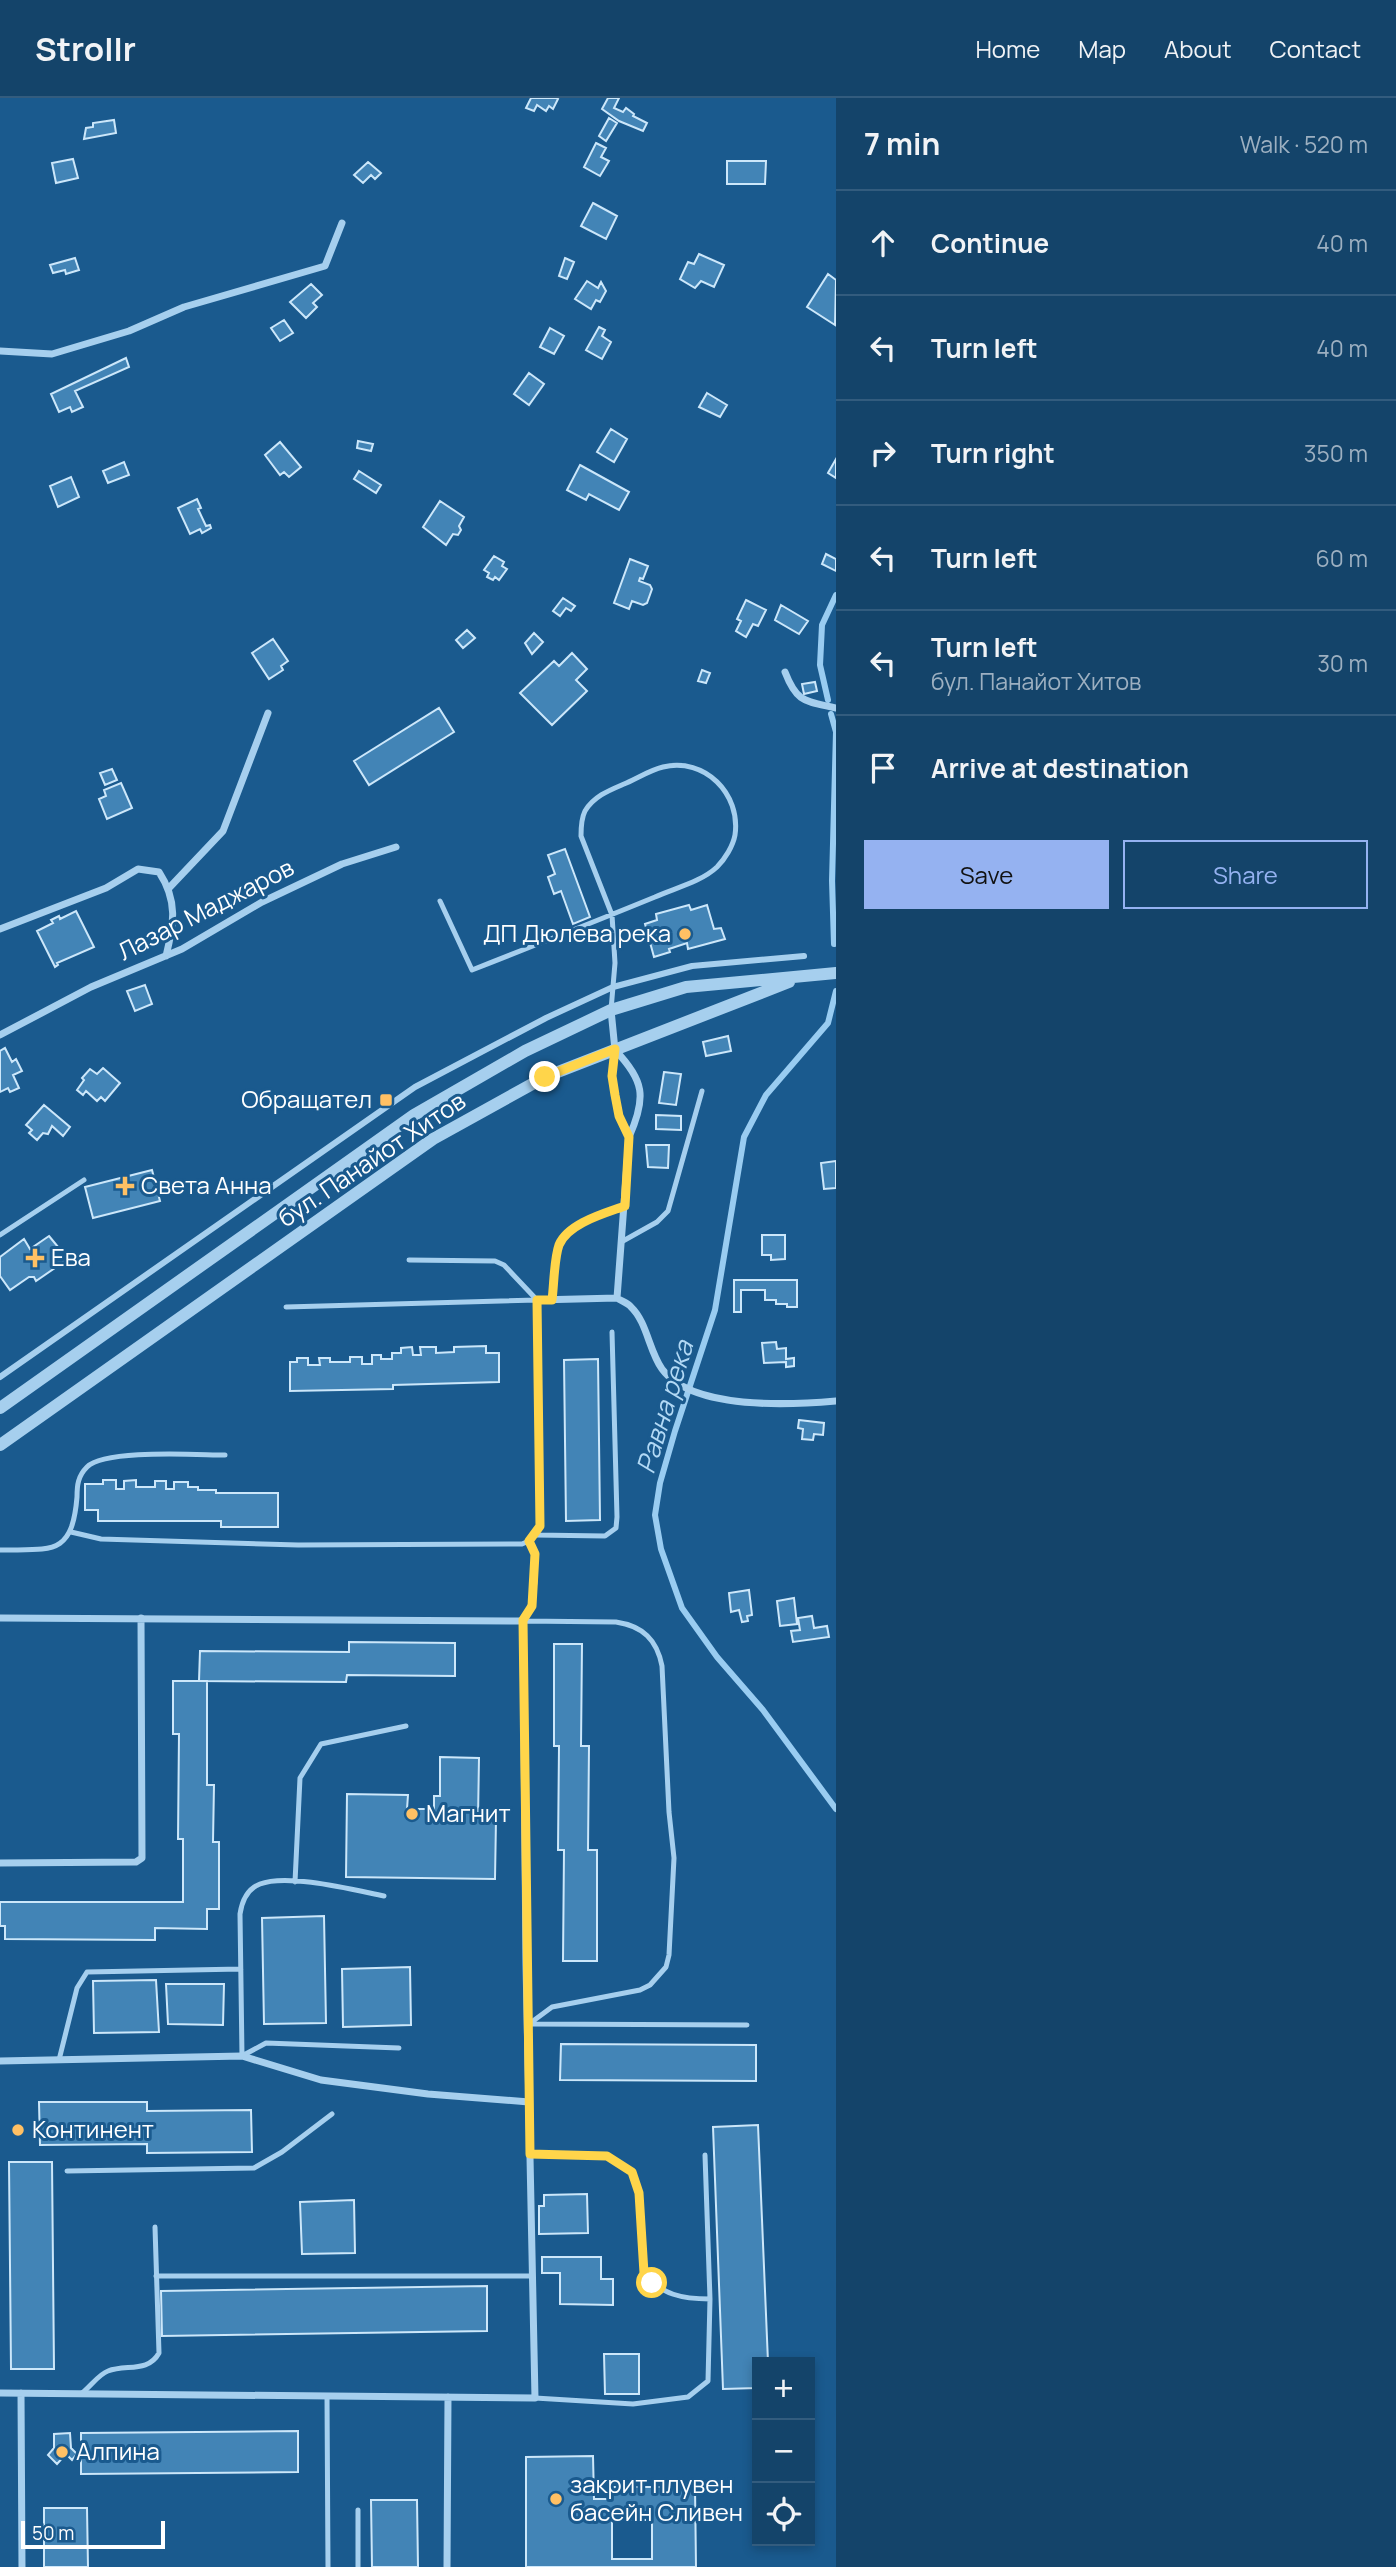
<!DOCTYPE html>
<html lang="en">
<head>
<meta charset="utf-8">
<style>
  body { margin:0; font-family:Manrope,sans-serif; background:#214e72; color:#f1f3f6 }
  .controls { position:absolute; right:21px; bottom:21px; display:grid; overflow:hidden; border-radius:0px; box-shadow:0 4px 10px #0003 }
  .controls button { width:63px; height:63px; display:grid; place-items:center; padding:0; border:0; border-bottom:2px solid #335c7e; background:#14446a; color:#f1f3f6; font:35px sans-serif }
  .scale { position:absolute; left:21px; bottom:18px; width:144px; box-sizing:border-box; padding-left:7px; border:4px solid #fff; border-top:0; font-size:19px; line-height:24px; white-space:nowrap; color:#fff; -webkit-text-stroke:5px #1a5a8e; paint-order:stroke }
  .stop { position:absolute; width:21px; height:21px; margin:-16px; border:5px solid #ffd54a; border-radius:50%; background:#fff }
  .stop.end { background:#ffd54a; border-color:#fff; box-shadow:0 2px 7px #0008 }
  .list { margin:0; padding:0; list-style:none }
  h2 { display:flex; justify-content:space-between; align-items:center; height:91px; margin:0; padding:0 28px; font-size:30px }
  h2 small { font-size:23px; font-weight:400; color:#9db0c1 }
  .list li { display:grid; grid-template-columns:46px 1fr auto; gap:21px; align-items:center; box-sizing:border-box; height:105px; padding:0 28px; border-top:2px solid #335c7e }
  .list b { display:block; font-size:26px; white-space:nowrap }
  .list p { margin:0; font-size:23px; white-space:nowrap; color:#9db0c1 }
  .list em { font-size:23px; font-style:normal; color:#9db0c1 }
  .actions { display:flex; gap:14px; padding:21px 28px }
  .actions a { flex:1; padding:16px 0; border:2px solid #95b2f1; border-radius:0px; text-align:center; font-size:24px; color:#95b2f1 }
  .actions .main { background:#95b2f1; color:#111 }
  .icon { flex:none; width:38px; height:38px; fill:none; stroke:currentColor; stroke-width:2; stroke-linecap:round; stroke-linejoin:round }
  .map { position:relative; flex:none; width:836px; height:2469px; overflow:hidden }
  header { display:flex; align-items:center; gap:42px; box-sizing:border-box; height:98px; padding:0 35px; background:#14446a; border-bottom:2px solid #335c7e }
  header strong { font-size:33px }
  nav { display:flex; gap:38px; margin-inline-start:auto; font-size:24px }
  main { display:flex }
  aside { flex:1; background:#14446a }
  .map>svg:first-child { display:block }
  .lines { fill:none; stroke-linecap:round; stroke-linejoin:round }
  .stream { stroke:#99ccf1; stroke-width:6 }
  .building { fill:#4284b6; stroke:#cce7fa; stroke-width:2; fill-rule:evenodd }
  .service { stroke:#a6cfee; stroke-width:5 }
  .pedestrian { stroke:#a6cfee; stroke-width:6 }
  .minor { stroke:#a6cfee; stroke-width:7 }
  .tertiary { stroke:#a6cfee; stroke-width:12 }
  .route { stroke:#ffd54a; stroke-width:9 }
  .poi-dot { fill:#ffc064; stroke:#1a5a8e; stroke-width:2.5 }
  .labels { text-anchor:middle; stroke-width:6; stroke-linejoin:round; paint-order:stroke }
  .street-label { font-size:24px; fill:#fff; stroke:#1a5a8e }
  .poi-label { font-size:24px; fill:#fff; stroke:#1a5a8e; text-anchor:start }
  .water-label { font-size:26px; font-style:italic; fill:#b2d9f5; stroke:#1a5a8e }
</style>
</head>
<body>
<header>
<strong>Strollr</strong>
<nav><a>Home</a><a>Map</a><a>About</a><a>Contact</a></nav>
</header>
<main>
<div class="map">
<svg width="836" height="2469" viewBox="0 0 836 2469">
  <rect width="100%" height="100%" fill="#1a5a8e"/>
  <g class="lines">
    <path class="stream" d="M828 602 820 567 822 527 836 497
      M831 616 836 634 832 783 834 846
      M836 893 828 925 766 997 744 1039 715 1212 675 1333 660 1385 655 1417 661 1451 682 1510 717 1559 763 1612 836 1711"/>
  </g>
  <path class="building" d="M531 0H556L558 1 553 11 549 8 546 13 537 7 534 13 526 10Z
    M608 0H619L614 10 623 14 626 10 634 16 633 18 647 25 643 33 619 23 602 11Z
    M609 20 617 25 606 43 599 38Z
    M114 22 116 35 84 41 86 30 93 29V25Z
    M596 45 606 50 601 59 609 63 600 78 584 69Z
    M73 61 78 80 56 85 52 65Z
    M727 63H766L765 86H727Z
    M368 64 381 75 375 81 371 77 363 85 354 77Z
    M593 105 617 118 606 141 581 128Z
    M699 156 724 167 714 189 701 183 695 190 680 181 688 164 694 166Z
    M75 160 79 172 66 176 65 172 53 175 50 167Z
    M565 160 574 164 567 181 559 178Z
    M828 176 836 182 835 227 807 209Z
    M587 183 598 190 601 184 606 193 600 204 596 202 591 211 575 201Z
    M311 186 322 197 313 205 317 209 306 220 290 204Z
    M284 222 293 235 280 243 271 230Z
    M599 229 605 232 602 238 611 244 602 261 586 252Z
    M550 230 564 238 554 256 540 249Z
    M126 260 129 269 75 293 83 309 72 314 70 309 59 314 51 296Z
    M529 275 544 286 529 307 514 296Z
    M707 295 727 307 720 319 699 309Z
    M611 331 627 341 614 364 597 354Z
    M358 343 373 346 371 353 357 350Z
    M280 344 301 369 289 379 284 374 280 377 265 357Z
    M836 361V380L828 375Z
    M124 364 129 377 108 385 103 373Z
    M580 367 629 394 619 412 589 396 586 402 567 392Z
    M359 373 381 387 376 395 354 381Z
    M71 379 79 399 58 409 50 388Z
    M197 401 201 410 198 411 206 428 210 427 211 430 202 435 200 431 190 436 178 410Z
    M440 403 464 419 459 428 461 432 458 437 453 436 446 447 423 429Z
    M826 456 836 461V473L822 466Z
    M494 458 504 464 502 468 507 471 499 482 495 479 493 482 487 479 489 475 484 472Z
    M630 461 648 468 643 481 640 480 639 483 650 487 652 491 647 505 643 507 632 503 629 511 614 505Z
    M563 500 575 508 571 513 566 510 560 518 553 513Z
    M746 502 766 512 758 528 753 526 746 539 736 533 741 523 737 521Z
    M781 507 808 523 799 536 775 522Z
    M467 532 475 540 463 550 456 542Z
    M534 535 543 544 532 556 525 545Z
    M273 541 288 563 281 568 283 572 269 581 252 555Z
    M572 555 587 571 576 582 587 593 552 627 520 595 554 563 559 568Z
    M702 572 710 575 706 585 698 583Z
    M815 584 817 593 804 596 802 586Z
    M439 610 454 634 369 687 354 663Z
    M112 671 117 682 105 687 100 675Z
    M121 685 132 710 107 721 99 701 106 698 104 692Z
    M565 751 590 819 573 826 561 793 554 796 548 779 555 776 548 757Z
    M689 807 691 812 707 807 714 831 721 830 725 841 688 851 687 845 669 851 670 854 654 859 645 826 657 822 656 816Z
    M76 813 94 849 57 865 58 867 55 869 37 833 53 825 51 822 59 818 60 821Z
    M145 887 152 906 135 913 127 893Z
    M728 938 731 953 706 958 703 944Z
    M5 950 12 964 16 961 22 973 13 977 19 990 10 994 8 990 0 994V953Z
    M103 970 120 985 105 1003 101 999 97 1003 86 993 83 997 77 992 84 982 82 980 90 971 97 976Z
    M664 974 681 976 676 1007 659 1005Z
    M44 1007 70 1029 63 1038 52 1028 48 1036 43 1035 37 1042 29 1035 32 1032 26 1027Z
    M656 1017 681 1018V1032L656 1031Z
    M646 1047H669L668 1070 648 1069Z
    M836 1063V1090L824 1091 821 1065Z
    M152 1072 160 1103 93 1120 85 1089Z
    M762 1137H785V1161L771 1162V1157H762Z
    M49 1138 68 1161 36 1183 34 1179H29L10 1192 0 1178V1159L24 1141 30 1151Z
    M734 1182H797V1209H787V1206H776V1202H765V1192H741V1214H734Z
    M776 1244 777 1251 786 1250V1261L794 1260V1268L786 1269V1264L764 1265 762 1245Z
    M486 1248V1255H499V1284L393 1287V1291L290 1293V1264H297V1260H308V1267H320L319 1260H330V1264H350V1259H362V1266H372V1257H381V1261H392V1255H401V1250L412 1249 413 1257H421L420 1249H436V1255L454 1254V1249Z
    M598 1261 600 1422 566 1423 564 1262Z
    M799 1322 824 1325 823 1337 814 1336 813 1342 802 1341 803 1331 798 1330Z
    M103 1382H116V1391H124V1383L136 1382V1389H155V1383H166V1391H174V1384H188V1389H198V1392H216V1395H278V1429H221V1423H98V1412H85V1386H103Z
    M749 1492 752 1517 747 1518 748 1523 742 1524 739 1512 731 1514 729 1495Z
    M794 1500 797 1526 780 1528 777 1503Z
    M812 1518 814 1530 827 1528 829 1539 793 1544 791 1533 800 1532 798 1520Z
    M349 1544 455 1545V1578L347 1577 346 1584 199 1583 200 1553 349 1554Z
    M554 1546H582L581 1648H589L588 1752H597V1863H563L564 1752H558L559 1648H554Z
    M173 1583H207V1687H214L213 1744H219V1811H207V1831L155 1830V1842L5 1841V1828H0V1804H183V1741H178L179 1636H173Z
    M440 1659 479 1660 478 1721H496L495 1781 346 1779 347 1696 408 1697 407 1711H434V1698H440Z
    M324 1818 326 1925 264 1926 262 1820Z
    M410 1869 411 1927 343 1929 342 1871Z
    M156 1882 159 1934 94 1935 93 1883Z
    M166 1886H224L223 1927 168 1926Z
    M561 1946 756 1947V1983L560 1982Z
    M39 2004H147V2013L251 2012 252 2054 147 2055V2046L40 2047Z
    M758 2027 768 2264H757V2290L723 2291 713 2029Z
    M9 2064H52L54 2271H11Z
    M587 2096 588 2135 539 2136V2108H544V2097Z
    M354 2102 355 2155 302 2156 300 2104Z
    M542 2159H601V2181H613V2207L560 2206V2175H542Z
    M487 2188V2233L162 2238 161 2193Z
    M604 2256H639V2296H605Z
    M298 2333V2374L81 2376V2335Z
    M70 2335 71 2350 77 2356 72 2362 66 2356 57 2366 48 2357 54 2350V2336Z
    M593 2358 594 2401H611V2389H695L696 2469H526V2359ZM612 2422H652V2461H612Z
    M371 2402H417L418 2469H372Z
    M44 2410H87L88 2469H44Z"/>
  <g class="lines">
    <path class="service" d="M440 803 472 872C533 848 594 824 655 799 675 790 701 784 717 769 725 761 733 748 735 737 741 696 705 659 663 669 650 672 636 681 624 686 610 692 594 698 585 713 581 721 581 730 581 738L612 817 615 865 611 912
      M0 1137 84 1082
      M623 1143 657 1124 668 1113 702 993
      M552 1202C554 1185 553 1163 559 1147 567 1126 605 1115 624 1108
      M286 1209 537 1202
      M71 1434 101 1441 298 1447 522 1446 529 1443 540 1428 537 1202 504 1167 495 1163 409 1162
      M535 1437 605 1438 616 1430 617 1419 612 1234
      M0 1452C51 1451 72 1459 77 1399 77 1387 78 1378 87 1369 105 1351 197 1357 225 1357
      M523 1523 616 1524C643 1528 657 1542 662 1568L669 1714 674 1760 669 1857 666 1869 650 1887 640 1892 552 1909 529 1926
      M523 1523C536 1502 540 1466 529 1443
      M295 1784 300 1680 321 1646 406 1628
      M384 1798C354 1792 287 1775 260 1786 247 1791 242 1803 240 1816L242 1958 266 1945 399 1950
      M530 1926 747 1927
      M59 1962 77 1890 87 1874 241 1871
      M530 2056 607 2058 632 2074 639 2096 644 2175C661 2197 683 2201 710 2201
      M67 2073 254 2070 282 2054 332 2016
      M156 2178H532
      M82 2295C90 2289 99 2276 108 2273 126 2266 148 2275 159 2255L155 2129
      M327 2298 328 2469
      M535 2300 633 2306 688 2299 708 2283 710 2201 705 2057
      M358 2412V2469"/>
    <path class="pedestrian" d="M0 1279 415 989 546 920 613 889 692 868 804 858"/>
    <path class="minor" d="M0 253 52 256 129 233 184 209 325 168 342 125
      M785 574C797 605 805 603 836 610
      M169 790 223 733 268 615
      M0 831 106 790 138 771 159 774C178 803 174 826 166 858
      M611 912 615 952 612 978 619 1018 629 1039
      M0 937 91 889 182 851 262 804 342 766 396 749
      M617 1200C621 1203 628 1205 631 1209 647 1224 649 1253 662 1271 692 1312 790 1307 836 1303
      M537 1202 617 1200 629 1039C647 999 644 982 615 952
      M0 1520 523 1523 526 1866 535 2300 0 2295
      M0 1765 136 1764 142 1760 141 1520
      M0 1963 242 1958 321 1982 428 1996 529 2004
      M21 2295 22 2469
      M447 2469 448 2299"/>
    <path class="tertiary" d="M0 1310 414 1017 525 953 611 912 686 889 836 875
      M0 1347 433 1041 545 979 789 884"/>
  </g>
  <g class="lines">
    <path class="route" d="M545 979 615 951 612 978 615 997 619 1018 629 1039 625 1108C606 1115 568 1125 559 1147 554 1161 554 1187 552 1202H537L540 1428 529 1443 535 1456 532 1508 523 1522 530 2056 607 2058 632 2074 639 2095 644 2175 652 2185"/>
  </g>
  <g class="poi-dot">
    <circle cx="685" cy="836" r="7"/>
    <rect x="379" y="995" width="14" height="14" rx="3.5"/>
    <path d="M121.5 1077.5h7v7h7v7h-7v7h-7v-7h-7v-7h7z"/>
    <path d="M31.5 1149.5h7v7h7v7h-7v7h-7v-7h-7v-7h7z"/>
    <circle cx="412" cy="1716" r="7"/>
    <circle cx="18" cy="2032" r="7"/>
    <circle cx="62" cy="2354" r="7"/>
    <circle cx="556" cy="2401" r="7"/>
  </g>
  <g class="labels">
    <g class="street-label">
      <text transform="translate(206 812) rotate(-27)" y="8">Лазар Маджаров</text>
      <text transform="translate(372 1062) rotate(-34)" y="8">бул. Панайот Хитов</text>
    </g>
    <g class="poi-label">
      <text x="671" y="844" text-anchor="end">ДП Дюлева река</text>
      <text x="372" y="1010" text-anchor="end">Обращател</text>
      <text x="141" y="1096">Света Анна</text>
      <text x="51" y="1168">Ева</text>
      <text x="426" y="1724">Магнит</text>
      <text x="32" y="2040">Континент</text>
      <text x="76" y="2362">Алпина</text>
      <text x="570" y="2395">закрит плувен<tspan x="570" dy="28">басейн Сливен</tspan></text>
    </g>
    <g class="water-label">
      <text transform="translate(665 1309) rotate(-73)" y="9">Равна река</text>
    </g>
  </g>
</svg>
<div class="controls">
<button>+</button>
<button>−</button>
<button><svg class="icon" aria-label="locate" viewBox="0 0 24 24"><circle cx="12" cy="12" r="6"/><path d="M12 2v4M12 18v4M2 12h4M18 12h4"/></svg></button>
</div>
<div class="scale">50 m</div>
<div class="stop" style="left:652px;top:2185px"></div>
<div class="stop end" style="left:545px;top:979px"></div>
</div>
<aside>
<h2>7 min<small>Walk · 520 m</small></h2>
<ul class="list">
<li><svg class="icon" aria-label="ahead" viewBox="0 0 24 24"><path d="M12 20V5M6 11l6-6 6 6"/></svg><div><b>Continue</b></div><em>40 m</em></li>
<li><svg class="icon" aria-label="left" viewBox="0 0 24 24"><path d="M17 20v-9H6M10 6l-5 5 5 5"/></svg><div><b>Turn left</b></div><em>40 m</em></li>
<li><svg class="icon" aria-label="right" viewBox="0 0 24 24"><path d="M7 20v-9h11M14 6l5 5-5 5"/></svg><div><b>Turn right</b></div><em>350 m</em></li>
<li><svg class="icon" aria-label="left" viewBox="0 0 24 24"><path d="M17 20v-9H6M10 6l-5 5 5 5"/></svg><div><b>Turn left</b></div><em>60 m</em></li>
<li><svg class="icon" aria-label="left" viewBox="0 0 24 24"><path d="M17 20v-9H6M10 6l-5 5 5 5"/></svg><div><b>Turn left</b><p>бул. Панайот Хитов</p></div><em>30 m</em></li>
<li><svg class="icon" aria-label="arrive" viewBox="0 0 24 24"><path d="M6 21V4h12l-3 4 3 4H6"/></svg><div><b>Arrive at destination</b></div></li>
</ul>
<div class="actions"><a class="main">Save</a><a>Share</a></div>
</aside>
</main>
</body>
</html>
